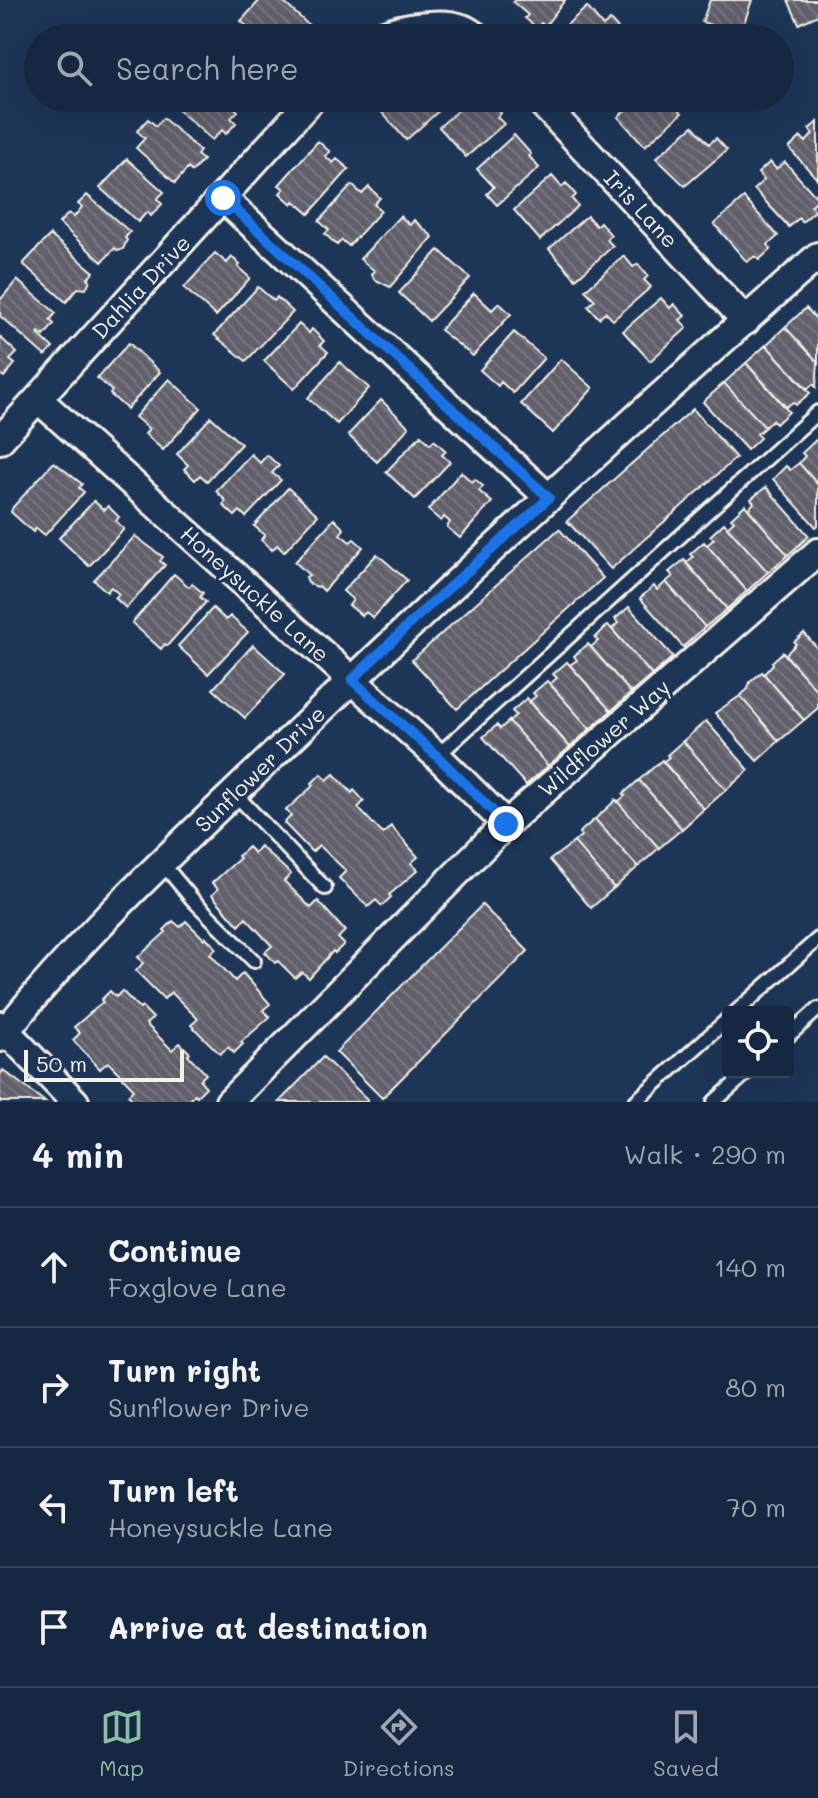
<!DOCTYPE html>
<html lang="en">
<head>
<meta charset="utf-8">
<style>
  body { margin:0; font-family:Mali,sans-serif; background:#23344c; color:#f1f3f6 }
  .controls { position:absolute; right:24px; bottom:24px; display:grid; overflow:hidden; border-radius:8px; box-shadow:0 8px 32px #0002 }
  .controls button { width:72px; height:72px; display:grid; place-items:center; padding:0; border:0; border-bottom:2px solid #35445a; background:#162841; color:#f1f3f6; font:40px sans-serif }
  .scale { position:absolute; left:24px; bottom:20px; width:160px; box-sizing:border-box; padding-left:8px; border:4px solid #f4f1e8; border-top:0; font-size:22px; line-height:28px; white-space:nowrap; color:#f4f1e8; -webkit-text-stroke:6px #1d3557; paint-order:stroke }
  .stop { position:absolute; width:24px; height:24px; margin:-18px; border:6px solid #1a73e8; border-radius:50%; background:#fff }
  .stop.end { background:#1a73e8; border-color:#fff; box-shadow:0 2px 8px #0008 }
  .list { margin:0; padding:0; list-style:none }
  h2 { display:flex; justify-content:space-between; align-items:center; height:104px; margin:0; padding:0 32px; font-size:34px }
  h2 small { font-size:26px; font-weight:400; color:#9ea6b1 }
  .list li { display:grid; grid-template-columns:52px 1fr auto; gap:24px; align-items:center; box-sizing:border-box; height:120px; padding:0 32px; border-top:2px solid #35445a }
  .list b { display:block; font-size:30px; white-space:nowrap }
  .list p { margin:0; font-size:26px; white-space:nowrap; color:#9ea6b1 }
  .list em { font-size:26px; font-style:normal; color:#9ea6b1 }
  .icon { flex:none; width:44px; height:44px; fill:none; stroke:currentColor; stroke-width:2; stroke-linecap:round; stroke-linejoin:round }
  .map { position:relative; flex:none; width:818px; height:1102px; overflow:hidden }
  .search { position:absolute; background:#162841; box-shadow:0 8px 32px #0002; left:24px; right:24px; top:24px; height:88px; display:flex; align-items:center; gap:20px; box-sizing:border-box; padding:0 28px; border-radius:44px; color:#9ea6b1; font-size:30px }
  .sheet { height:584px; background:#162841 }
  nav { display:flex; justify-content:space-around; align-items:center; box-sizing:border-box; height:112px; border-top:2px solid #35445a; background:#162841; font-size:22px; color:#9ea6b1 }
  nav a { display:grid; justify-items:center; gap:4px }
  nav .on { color:#8abfa5 }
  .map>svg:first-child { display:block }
  .building { fill:url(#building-back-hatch); stroke:#f4f1e8; stroke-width:2 }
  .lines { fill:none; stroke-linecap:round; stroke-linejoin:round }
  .lane-casing { stroke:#f4f1e8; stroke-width:18 }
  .street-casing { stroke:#f4f1e8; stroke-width:32 }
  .lane { stroke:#1d3557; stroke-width:12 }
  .street { stroke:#1d3557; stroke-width:26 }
  .route { stroke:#1a73e8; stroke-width:10 }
  .labels { text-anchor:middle; stroke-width:6; stroke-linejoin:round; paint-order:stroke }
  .street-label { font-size:22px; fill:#f4f1e8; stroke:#1d3557 }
</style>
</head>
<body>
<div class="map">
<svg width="818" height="1102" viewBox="0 0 818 1102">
  <defs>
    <pattern id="building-back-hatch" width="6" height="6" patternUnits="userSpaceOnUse" patternTransform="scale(2)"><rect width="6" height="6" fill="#605f6b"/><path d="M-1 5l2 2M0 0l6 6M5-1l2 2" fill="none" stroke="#777680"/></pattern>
  </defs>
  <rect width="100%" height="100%" fill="#1d3557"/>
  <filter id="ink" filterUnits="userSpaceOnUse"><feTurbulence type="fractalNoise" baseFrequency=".0125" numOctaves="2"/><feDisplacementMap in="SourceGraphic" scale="16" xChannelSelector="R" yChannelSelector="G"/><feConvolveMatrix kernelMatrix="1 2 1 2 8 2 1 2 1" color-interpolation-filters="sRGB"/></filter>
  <g filter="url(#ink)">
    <path class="building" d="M260 0H281L312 28 303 38H260L241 21Z
      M515 0H565L545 26 541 23 537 28 525 18 528 15 513 2Z
      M710 0H752L740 35 702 22Z
      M788 0H818V15L799 24Z
      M587 7 603 26 610 20 621 32 614 38H552Z
      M183 98H224L238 111 231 118 236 123 226 134 222 130 212 140 175 107Z
      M391 98H449L451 100 406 140 379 109Z
      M472 98H481L486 104 490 100 501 113 497 117 504 124 466 157 439 127Z
      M593 98H627L613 110 607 103 601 107Z
      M639 98H668L682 113 645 146 618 117Z
      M163 118 200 151 197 155 203 160 192 172 188 168 175 183 136 148 145 138 137 131 148 119 156 126Z
      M818 122V180L789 148 801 137 806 142 813 134 809 129Z
      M693 126 709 144 716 138 727 150 685 186 656 158Z
      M514 135 531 154 529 156 539 168 497 205 487 194 494 187 477 169Z
      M318 141 330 152 325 156 333 163 337 159 349 169 309 214 294 201 292 204 283 196 280 193 284 189 279 185Z
      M127 159 164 192 157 199 162 204 151 216 147 212 138 222 100 188Z
      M770 162 776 169 785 162 818 199 811 206 815 211 802 222 799 218 789 227 754 189 764 180 758 173Z
      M552 176 562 187 566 183 576 195 572 199 578 206 540 240 514 210Z
      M352 185 362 194 369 187 380 198 374 204 381 211 349 246 342 240 337 245 325 234 329 230 319 221Z
      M87 195 130 232 125 238 127 240 123 249 118 251 115 248 102 262 59 223 69 213 74 217 82 207 78 204Z
      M744 198 778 236 768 245 771 249 759 260 755 256 747 262 714 224Z
      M400 216 410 225 414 220 433 237 390 287 374 279 372 274 375 271 360 259Z
      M587 216 596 226 600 222 611 235 606 239 613 246 576 279 549 249Z
      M50 235 94 272 88 278 90 280 86 289 78 288 66 302 23 264Z
      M439 250 470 278 429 321 399 293Z
      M215 253 227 263 232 257 240 265 238 267 250 278 216 316 184 288Z
      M624 256 633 267 638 264 648 276 644 280 651 287 613 320 605 312 599 318 588 306 595 300 585 290Z
      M17 280 56 313 50 320 54 324 44 336 39 332 38 334 53 348 45 356 0 316V300Z
      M258 287 274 301 277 297 293 312 246 361 214 335Z
      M474 293 492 310 499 303 511 314 473 356 440 330Z
      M661 298 670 308 674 304 685 316 680 320 687 328 650 361 623 331Z
      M806 308 818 321V362L785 327Z
      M299 324 309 333 312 329 324 341 320 345 328 352 294 389 264 361Z
      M785 327 818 362 816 387 813 384 807 389 766 345Z
      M514 332 544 358 513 393 501 382 498 386 480 370Z
      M0 337 17 353 10 360 15 364 4 377 0 374Z
      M129 343 160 372 127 409 110 394 112 391 97 378Z
      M766 345 810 393 796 405 793 402 786 407 746 363Z
      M561 359 593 388 553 433 521 404Z
      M340 362 369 388 337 424 308 398Z
      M746 363 789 412 776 424 772 420 765 427 724 383Z
      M169 379 201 408 163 450 145 434 149 429 135 417Z
      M724 383 765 427 757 434 760 438 747 450 703 402Z
      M381 400 409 427 377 462 348 435Z
      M693 409 736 458 611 569 567 521Z
      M211 417 241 444 207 481 200 475 195 480 184 469 188 465 177 454Z
      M421 435 430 444 434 440 446 451 442 455 450 462 415 499 386 472Z
      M816 440 818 442V485L799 463 805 456 802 453Z
      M251 454 260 463 267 455 279 466 272 473 281 480 246 517 240 511 235 516 223 505 226 501 216 491Z
      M54 462 82 484 79 488 84 492 45 535 36 528 33 532 11 512 13 507Z
      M799 463 818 485V525L816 527 773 479 786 466 790 470Z
      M461 472 472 482 475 479 483 486 479 491 492 502 460 538 447 527 450 522 444 517 441 521 428 510Z
      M766 487 809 536 788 555 748 509 754 503 751 499Z
      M288 488 318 515 284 552 277 545 272 550 261 540 265 535 254 526Z
      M94 501 104 510 108 506 119 517 116 521 124 529 89 566 59 538Z
      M745 505 788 555 768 572 727 527 734 521 731 518Z
      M334 519 344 529 340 534 350 542 354 539 363 547 324 591 319 586 317 587 308 583 306 577 309 575 295 562Z
      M724 523 768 572 747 591 707 545 714 539 710 536Z
      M559 529 603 578 457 709 412 660Z
      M135 536 163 557 160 561 165 565 126 608 115 598 119 594 111 587 107 592 94 580Z
      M704 542 747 591 727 609 686 563 693 557 690 554Z
      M377 554 407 580 373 618 366 612 362 616 349 605 353 600 343 591Z
      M684 560 727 609 705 627 666 582 673 576 669 572Z
      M174 574 189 587 192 584 203 593 200 597 206 602 167 646 165 644 161 649 132 623Z
      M666 582 705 627 683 647 640 598 654 586 657 590Z
      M629 607 673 657 652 675 612 629 618 623 615 619Z
      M213 608 226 620 230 616 248 632 208 674 178 646Z
      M608 625 652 675 631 693 591 647 598 641 595 638Z
      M804 633 818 649V692L785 655 796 644 794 642Z
      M588 644 631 693 611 711 570 665 577 660 574 656Z
      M253 645 285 674 245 718 213 689Z
      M783 652 818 692V708L804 720 764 674 773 664 772 662Z
      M567 662 611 711 590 729 550 684 557 678 553 674Z
      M762 672 804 720 779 741 740 696 748 689 750 682Z
      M547 681 590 729 570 747 529 702 536 696 533 693Z
      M740 696 779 741 757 761 715 713Z
      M527 698 570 747 548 766 509 721 516 715 512 711Z
      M509 721 548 766 526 785 483 737 497 725 500 729Z
      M706 721 749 770 726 790 683 741Z
      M683 741 726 790 704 809 663 762 669 757 667 755Z
      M662 760 704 809 682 829 639 780Z
      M321 774 327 780 334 774 352 793 354 790 364 801 358 808 383 834 391 826 418 857 411 863 418 870 389 895 391 897 382 906 376 900 368 907 339 878 346 871 319 845 312 852 284 823 291 816 286 810 314 785 312 783Z
      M639 780 682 829 659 848 616 800 619 801 625 796 623 794Z
      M616 800 659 848 638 867 595 819Z
      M595 819 638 867 614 888 574 842 581 836 579 833Z
      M574 842 614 888 591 908 550 860Z
      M260 846 291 874 284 881 311 908 318 901 345 931 338 938 344 944 335 953 333 951 309 978 302 972 295 978 278 961 275 963 265 952 272 946 246 918 239 926 212 895 218 889 212 883 240 858 238 856 248 847 254 853Z
      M482 905 528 951 382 1098 336 1052Z
      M173 921 180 927 186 921 204 939 206 937 216 948 210 954 235 981 243 973 270 1004 263 1010 270 1017 241 1042 243 1044 234 1053 228 1047 220 1054 191 1025 198 1019 171 992 164 999 136 971 143 963 138 957 166 932 164 930Z
      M110 991 116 997 122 991 140 1009 142 1007 153 1018 146 1024 172 1050 180 1043 190 1053 188 1055 206 1074 200 1080 206 1087 197 1096 195 1094 187 1102H135L128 1095 134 1089 108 1062 100 1069 73 1040 80 1033 74 1027 103 1002 101 1000Z
      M323 1057 368 1100 366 1102H279Z
      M3 1070 45 1102H0V1075Z"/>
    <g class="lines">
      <defs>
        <path id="lane" d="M437 756 818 412
          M234 793 325 888
          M162 863 193 900 254 961
          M736 1012 818 939
          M788 1036 818 1009
          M635 1102 728 1019
          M714 1102 748 1072"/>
        <path id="street" d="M376 38C395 27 442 20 462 28 468 30 474 35 479 38
          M537 98 746 321
          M223 198 549 498
          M38 399 437 756 506 824
          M0 440 313 98
          M0 1025 75 1102
          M0 1038C84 932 185 840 282 747 457 579 636 416 818 256
          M229 1102 506 824 818 552"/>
      </defs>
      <use href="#lane" class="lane-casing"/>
      <use href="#street" class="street-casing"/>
      <use href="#lane" class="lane"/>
      <use href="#street" class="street"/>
    </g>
  </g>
  <g class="lines" filter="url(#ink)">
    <path class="route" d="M223 198 549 498 422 612 352 680 437 756 506 824"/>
  </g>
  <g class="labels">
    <g class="street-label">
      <text transform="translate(641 209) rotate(47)" y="8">Iris Lane</text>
      <text transform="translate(141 287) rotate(-47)" y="8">Dahlia Drive</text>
      <text transform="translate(255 594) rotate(42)" y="8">Honeysuckle Lane</text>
      <text transform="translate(604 738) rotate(-41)" y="8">Wildflower Way</text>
      <text transform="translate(260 769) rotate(-44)" y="8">Sunflower Drive</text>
    </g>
  </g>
</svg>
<div class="controls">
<button><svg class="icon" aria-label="locate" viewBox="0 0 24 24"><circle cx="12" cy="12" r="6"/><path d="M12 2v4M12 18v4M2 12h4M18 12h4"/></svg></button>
</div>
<div class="scale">50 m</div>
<div class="stop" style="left:223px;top:198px"></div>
<div class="stop end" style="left:506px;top:824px"></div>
<div class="search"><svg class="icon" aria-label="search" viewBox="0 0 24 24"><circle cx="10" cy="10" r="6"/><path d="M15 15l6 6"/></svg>Search here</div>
</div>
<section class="sheet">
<h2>4 min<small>Walk · 290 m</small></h2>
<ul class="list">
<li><svg class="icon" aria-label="ahead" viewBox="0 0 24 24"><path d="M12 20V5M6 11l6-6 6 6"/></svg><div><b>Continue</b><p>Foxglove Lane</p></div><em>140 m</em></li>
<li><svg class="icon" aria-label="right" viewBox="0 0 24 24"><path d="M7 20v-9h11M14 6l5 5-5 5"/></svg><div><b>Turn right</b><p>Sunflower Drive</p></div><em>80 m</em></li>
<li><svg class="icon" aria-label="left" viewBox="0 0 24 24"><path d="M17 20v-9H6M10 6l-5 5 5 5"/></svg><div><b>Turn left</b><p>Honeysuckle Lane</p></div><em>70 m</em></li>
<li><svg class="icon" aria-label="arrive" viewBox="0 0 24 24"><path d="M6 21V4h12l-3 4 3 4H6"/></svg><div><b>Arrive at destination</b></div></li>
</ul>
</section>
<nav>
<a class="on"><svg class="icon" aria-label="map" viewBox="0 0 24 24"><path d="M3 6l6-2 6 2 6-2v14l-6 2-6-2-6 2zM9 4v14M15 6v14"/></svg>Map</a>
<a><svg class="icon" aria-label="directions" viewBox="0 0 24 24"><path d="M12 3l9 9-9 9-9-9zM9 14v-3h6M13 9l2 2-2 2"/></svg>Directions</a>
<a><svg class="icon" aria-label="saved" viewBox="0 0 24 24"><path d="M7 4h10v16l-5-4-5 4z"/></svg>Saved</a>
</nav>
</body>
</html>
